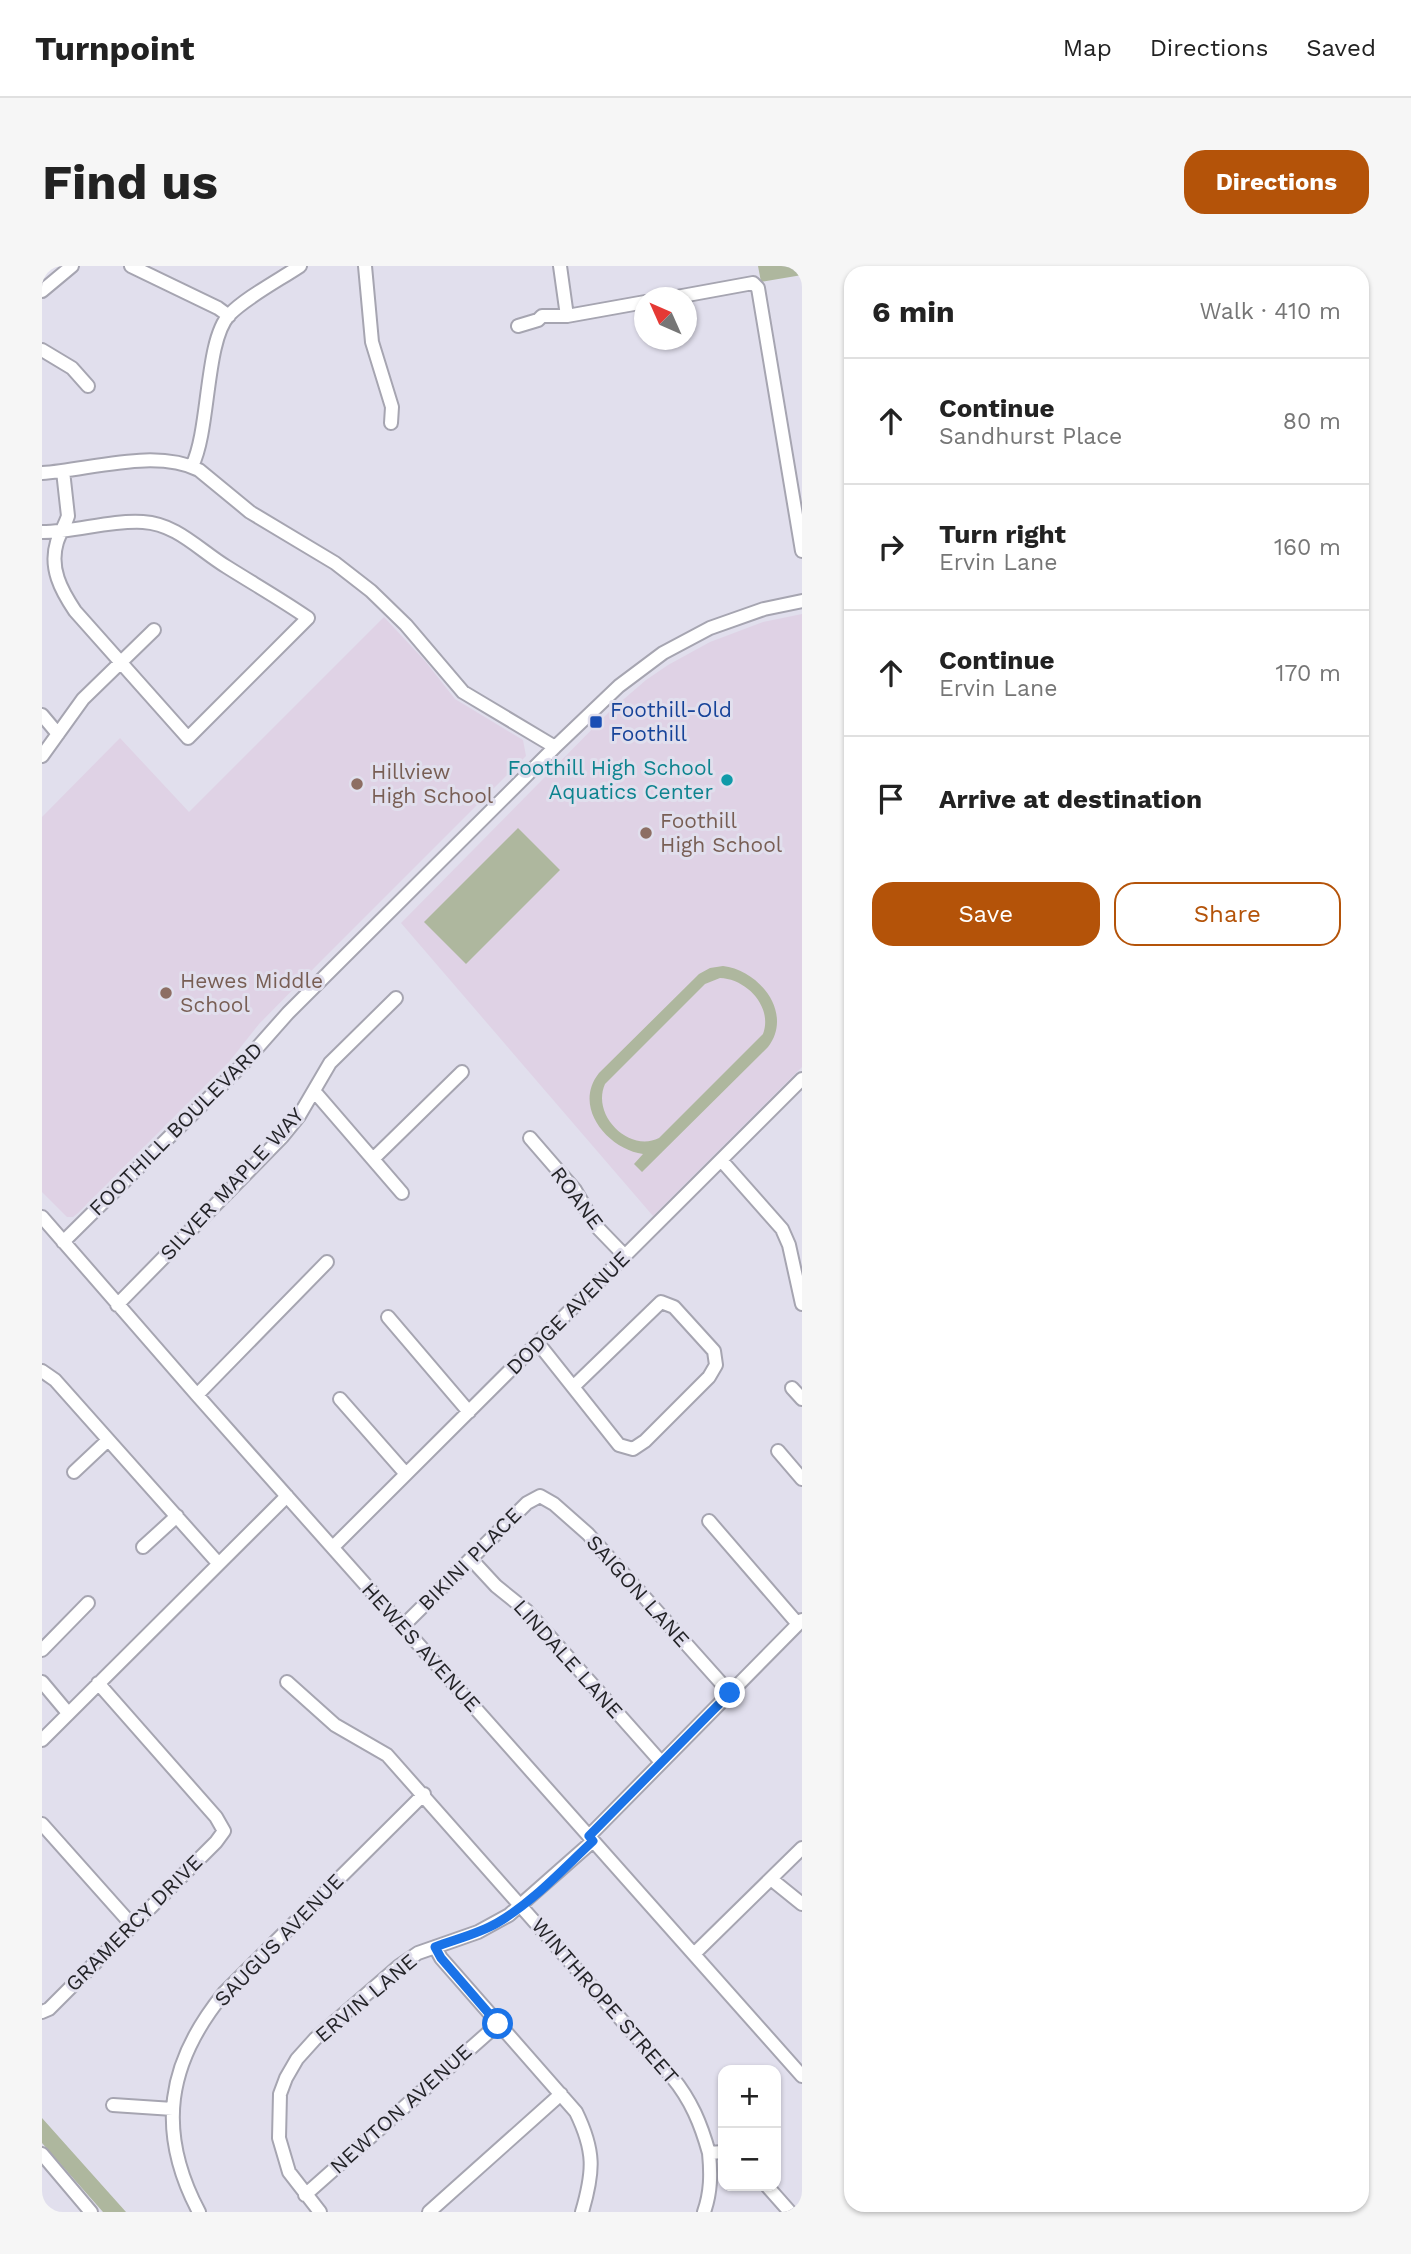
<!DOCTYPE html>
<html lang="en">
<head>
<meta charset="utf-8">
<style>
  body { margin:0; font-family:"Work Sans",sans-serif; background:#f6f6f6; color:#222 }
  .controls { position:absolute; right:21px; bottom:21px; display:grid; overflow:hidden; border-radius:14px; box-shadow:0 2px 5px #0004 }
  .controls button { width:63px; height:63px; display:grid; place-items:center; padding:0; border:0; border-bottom:2px solid #e0e0e0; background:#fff; color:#222; font:35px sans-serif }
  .compass { position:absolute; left:592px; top:21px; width:63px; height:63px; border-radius:50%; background:#fff; box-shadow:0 2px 5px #0004; rotate:315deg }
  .stop { position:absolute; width:21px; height:21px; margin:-16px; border:5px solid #1a73e8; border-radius:50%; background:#fff }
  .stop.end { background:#1a73e8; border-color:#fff; box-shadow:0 2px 7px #0008 }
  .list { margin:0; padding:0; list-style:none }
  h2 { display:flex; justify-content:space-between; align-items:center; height:91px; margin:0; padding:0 28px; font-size:30px }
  h2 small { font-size:23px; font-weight:400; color:#767676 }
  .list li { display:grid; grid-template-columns:46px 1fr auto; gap:21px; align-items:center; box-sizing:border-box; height:126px; padding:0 28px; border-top:2px solid #e0e0e0 }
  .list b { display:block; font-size:26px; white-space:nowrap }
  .list p { margin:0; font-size:23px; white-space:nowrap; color:#767676 }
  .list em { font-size:23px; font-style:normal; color:#767676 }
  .actions { display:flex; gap:14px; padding:21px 28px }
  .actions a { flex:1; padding:16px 0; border:2px solid #b45309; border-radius:21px; text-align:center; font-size:24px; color:#b45309 }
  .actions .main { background:#b45309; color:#fff }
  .icon { flex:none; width:38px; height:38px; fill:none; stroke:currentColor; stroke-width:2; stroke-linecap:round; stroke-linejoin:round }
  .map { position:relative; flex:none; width:760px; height:1946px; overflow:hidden; border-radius:21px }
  header { display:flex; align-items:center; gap:42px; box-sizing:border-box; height:98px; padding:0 35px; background:#fff; border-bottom:2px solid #e0e0e0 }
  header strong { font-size:33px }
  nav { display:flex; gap:38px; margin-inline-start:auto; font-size:24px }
  .intro { display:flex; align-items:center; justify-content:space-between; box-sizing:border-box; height:168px; padding:0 42px }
  h1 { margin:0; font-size:49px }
  .button { padding:18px 32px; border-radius:21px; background:#b45309; color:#fff; font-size:24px; font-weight:700 }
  main { display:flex; gap:42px; padding:0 42px }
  aside { flex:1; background:#fff; border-radius:21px; box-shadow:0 2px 5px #0004 }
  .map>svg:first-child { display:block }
  .education { fill:#dfd2e5 }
  .green { fill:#aeb79e; fill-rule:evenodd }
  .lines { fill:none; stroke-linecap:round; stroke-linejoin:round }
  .minor-casing { stroke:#a6a5b1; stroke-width:16 }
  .minor { stroke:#fff; stroke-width:12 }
  .route { stroke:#1a73e8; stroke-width:9 }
  .transit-dot { fill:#1a4fb4; stroke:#e1dfed; stroke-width:2.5 }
  .culture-dot { fill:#0f9aa8; stroke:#e1dfed; stroke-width:2.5 }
  .education-dot { fill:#8d6e63; stroke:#e1dfed; stroke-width:2.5 }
  .labels { text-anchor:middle; stroke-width:6; stroke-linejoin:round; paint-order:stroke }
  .transit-label { font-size:21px; fill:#164399; stroke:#e1dfed; text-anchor:start }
  .culture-label { font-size:21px; fill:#0d838f; stroke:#e1dfed; text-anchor:end }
  .education-label { font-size:21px; fill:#785e54; stroke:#e1dfed; text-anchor:start }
  .street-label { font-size:21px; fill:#242428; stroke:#e1dfed }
</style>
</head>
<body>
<header>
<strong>Turnpoint</strong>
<nav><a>Map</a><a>Directions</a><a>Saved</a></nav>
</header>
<div class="intro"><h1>Find us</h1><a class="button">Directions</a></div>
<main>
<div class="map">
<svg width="760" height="1946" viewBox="0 0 760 1946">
  <rect width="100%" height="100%" fill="#e1dfed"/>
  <path class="education" d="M760 348V801L611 950 359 657 568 445 604 414 626 399 668 376 721 356Z
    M342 351 383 395 413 433 481 474 484 490 278 696 217 758 187 796 36 947 31 951H25L0 926V551L78 472 147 546Z"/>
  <path class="green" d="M716 0H760V9L719 16Z
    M476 562 518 604 424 698 382 656Z
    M681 700C717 704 752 747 726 781L600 906 592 898 601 888C566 883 530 841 557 807L657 708 668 702ZM678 712C705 713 731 741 721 768L617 872C587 887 549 849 563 818L663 718Z
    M0 1852 84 1946H61L0 1877Z"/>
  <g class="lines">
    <defs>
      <path id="minor" d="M89 0 176 42 187 50
        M323 0 330 76 350 141 349 157
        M518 0 525 50
        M0 25 30 0
        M629 32 711 17 716 22 760 285
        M476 60 496 54 500 50H525L603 36
        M0 84 30 102 46 120
        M150 200C168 164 163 75 187 49 203 32 237 14 258 0
        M0 207C47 204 113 182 157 204L208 246 293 297 329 325 364 359 421 426 513 481
        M0 266C34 266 67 254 101 256 135 258 157 284 185 301 212 318 240 334 266 352L146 472 33 345C19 324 7 302 15 276 18 267 23 259 26 250L21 205
        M0 449 16 468
        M0 490 41 433 112 364
        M272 825 360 927
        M488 872 533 924 554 960 583 990
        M331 893 420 806
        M679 894 740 963 747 979 760 1038
        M0 951 155 1129 760 1810
        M21 976 199 800 246 747 513 481 577 420 621 387 668 362 722 343 760 335
        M619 1036 632 1041 672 1085 674 1099 667 1111 603 1175 591 1183 577 1179 531 1121Z
        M75 1039 240 871 257 850 288 797 354 732
        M346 1051 427 1146
        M496 1077 531 1121
        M0 1105 13 1114 176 1297
        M750 1122 760 1133
        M155 1129 285 996
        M298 1133 364 1208
        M736 1185 760 1213
        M32 1206 66 1174
        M667 1255 756 1358
        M101 1281 135 1250
        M291 1281 760 813
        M429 1293 454 1320 485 1345 619 1496
        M361 1360 485 1237 498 1230 512 1238 546 1268 688 1427
        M0 1384 46 1337
        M0 1416 26 1447
        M245 1416 293 1459 345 1489 630 1811C649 1834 659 1858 667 1887L681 1886
        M0 1474 245 1230
        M0 1558 90 1659
        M547 1570 760 1354
        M729 1613 760 1638
        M393 1681 399 1692 534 1846C553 1885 552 1905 540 1946
        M652 1688 760 1582
        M0 1746 7 1743 174 1576 182 1565 174 1551 56 1417
        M71 1839 131 1843
        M0 1888 49 1946
        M725 1920 748 1946
        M263 1929 456 1758
        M157 1946C114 1865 125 1797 182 1727L382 1528
        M278 1946 247 1906 237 1872 238 1828 244 1812 255 1793 273 1773 357 1700 376 1687 436 1666 467 1649 551 1575
        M387 1946 519 1828
        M662 1946C669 1926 669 1908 667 1887"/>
    </defs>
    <use href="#minor" class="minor-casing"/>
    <use href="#minor" class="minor"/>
  </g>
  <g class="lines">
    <path class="route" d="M456 1758 399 1692 393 1681C414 1673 436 1668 455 1657 491 1636 521 1603 551 1575L547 1570 688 1427"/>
  </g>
  <rect class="transit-dot" x="547" y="449" width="14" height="14" rx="3.5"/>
  <circle class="culture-dot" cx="685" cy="514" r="7"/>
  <g class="education-dot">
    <circle cx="315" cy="518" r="7"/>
    <circle cx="604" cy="567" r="7"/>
    <circle cx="124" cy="727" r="7"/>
  </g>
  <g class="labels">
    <g class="transit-label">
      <text x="568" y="451">Foothill-Old<tspan x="568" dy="24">Foothill</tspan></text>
    </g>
    <g class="culture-label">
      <text x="671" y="509">Foothill High School<tspan x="671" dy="24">Aquatics Center</tspan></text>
    </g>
    <g class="education-label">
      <text x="329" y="513">Hillview<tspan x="329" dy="24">High School</tspan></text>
      <text x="618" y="562">Foothill<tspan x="618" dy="24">High School</tspan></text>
      <text x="138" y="722">Hewes Middle<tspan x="138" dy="24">School</tspan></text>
    </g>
    <g class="street-label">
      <text transform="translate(134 863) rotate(-45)" y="7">FOOTHILL BOULEVARD</text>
      <text transform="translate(190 918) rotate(-47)" y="7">SILVER MAPLE WAY</text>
      <text transform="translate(535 932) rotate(53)" y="7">ROANE</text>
      <text transform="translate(526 1047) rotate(-45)" y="7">DODGE AVENUE</text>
      <text transform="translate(428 1293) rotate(-45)" y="7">BIKINI PLACE</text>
      <text transform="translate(596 1325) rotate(48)" y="7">SAIGON LANE</text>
      <text transform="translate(379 1381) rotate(48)" y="7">HEWES AVENUE</text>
      <text transform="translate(526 1393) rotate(48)" y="7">LINDALE LANE</text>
      <text transform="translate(92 1657) rotate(-45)" y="7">GRAMERCY DRIVE</text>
      <text transform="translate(237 1674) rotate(-46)" y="7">SAUGUS AVENUE</text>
      <text transform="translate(324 1732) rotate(-40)" y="7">ERVIN LANE</text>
      <text transform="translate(563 1735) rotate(49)" y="7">WINTHROPE STREET</text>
      <text transform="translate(359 1843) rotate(-42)" y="7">NEWTON AVENUE</text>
    </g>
  </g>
</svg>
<div class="controls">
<button>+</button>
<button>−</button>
</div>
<svg class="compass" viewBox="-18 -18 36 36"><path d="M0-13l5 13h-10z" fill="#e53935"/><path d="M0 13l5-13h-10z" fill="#767676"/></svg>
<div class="stop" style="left:456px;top:1758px"></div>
<div class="stop end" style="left:688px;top:1427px"></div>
</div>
<aside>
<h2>6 min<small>Walk · 410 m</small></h2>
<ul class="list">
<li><svg class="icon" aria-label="ahead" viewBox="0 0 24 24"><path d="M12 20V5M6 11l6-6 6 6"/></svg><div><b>Continue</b><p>Sandhurst Place</p></div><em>80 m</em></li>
<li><svg class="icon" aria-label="right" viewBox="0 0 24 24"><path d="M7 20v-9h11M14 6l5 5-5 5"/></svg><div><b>Turn right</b><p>Ervin Lane</p></div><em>160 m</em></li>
<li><svg class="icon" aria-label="ahead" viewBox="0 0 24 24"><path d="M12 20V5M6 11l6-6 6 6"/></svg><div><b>Continue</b><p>Ervin Lane</p></div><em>170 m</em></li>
<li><svg class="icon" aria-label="arrive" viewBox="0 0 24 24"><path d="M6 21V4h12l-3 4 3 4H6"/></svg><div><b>Arrive at destination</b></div></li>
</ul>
<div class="actions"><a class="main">Save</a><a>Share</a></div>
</aside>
</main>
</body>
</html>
